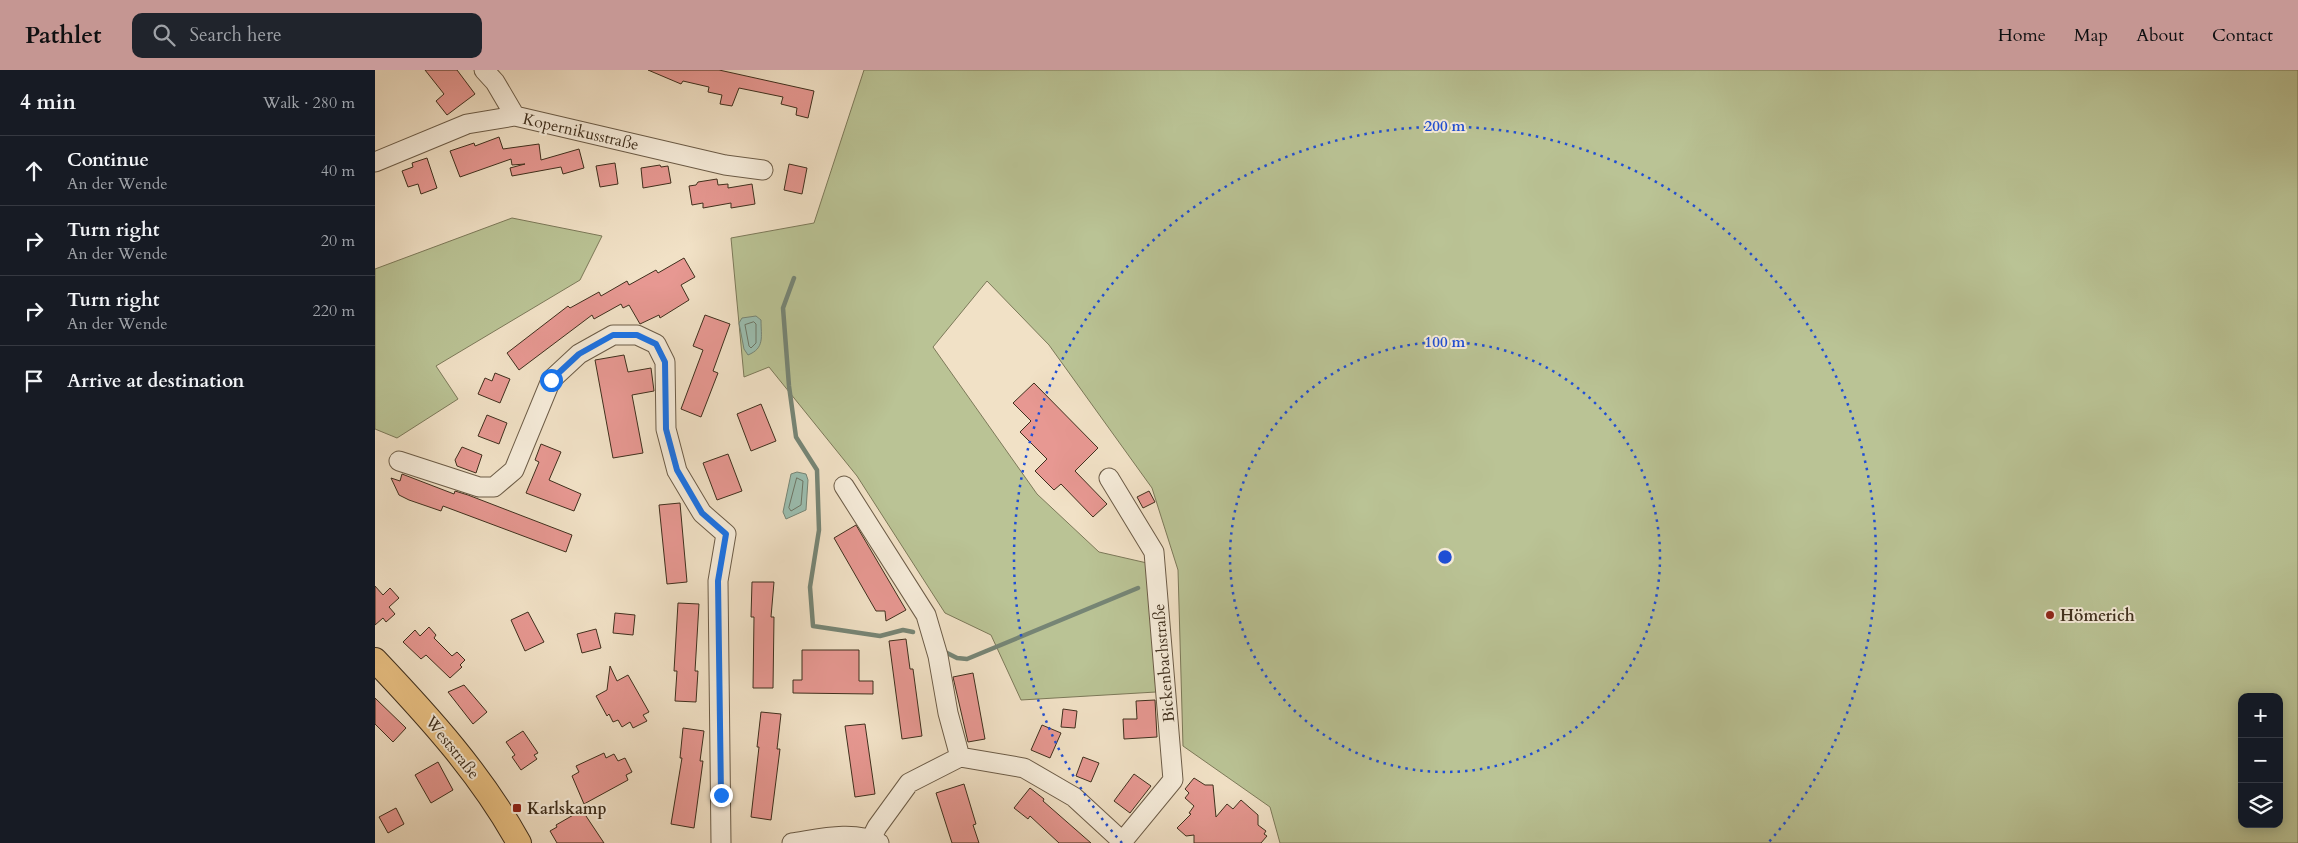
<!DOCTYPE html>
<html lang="en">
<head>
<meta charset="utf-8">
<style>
  body { margin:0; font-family:Cardo,serif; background:#20242c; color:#f1f3f6 }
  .controls { position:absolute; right:15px; bottom:15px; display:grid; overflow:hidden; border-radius:10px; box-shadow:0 2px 12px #0003 }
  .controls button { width:45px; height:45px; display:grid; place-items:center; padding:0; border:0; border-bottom:1px solid #363941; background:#171b24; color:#f1f3f6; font:25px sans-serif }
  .stop { position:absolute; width:15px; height:15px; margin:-11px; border:4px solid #1a73e8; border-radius:50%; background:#fff }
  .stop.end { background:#1a73e8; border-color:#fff; box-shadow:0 1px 5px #0008 }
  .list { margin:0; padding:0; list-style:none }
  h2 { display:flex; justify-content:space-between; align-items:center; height:65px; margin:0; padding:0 20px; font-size:21px }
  h2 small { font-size:16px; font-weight:400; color:#9ea1a6 }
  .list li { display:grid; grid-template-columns:32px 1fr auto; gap:15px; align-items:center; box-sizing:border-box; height:70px; padding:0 20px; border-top:1px solid #363941 }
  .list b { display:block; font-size:19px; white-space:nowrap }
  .list p { margin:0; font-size:16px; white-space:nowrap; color:#9ea1a6 }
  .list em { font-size:16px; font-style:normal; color:#9ea1a6 }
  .icon { flex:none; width:28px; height:28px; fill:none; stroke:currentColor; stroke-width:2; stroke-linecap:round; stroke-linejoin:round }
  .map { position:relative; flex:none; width:1923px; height:773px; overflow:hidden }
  header { display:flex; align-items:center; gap:30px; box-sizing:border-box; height:70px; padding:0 25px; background:#c59692; color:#111 }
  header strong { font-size:24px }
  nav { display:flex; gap:28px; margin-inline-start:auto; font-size:18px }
  .search { width:350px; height:45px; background:#20242c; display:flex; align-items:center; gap:12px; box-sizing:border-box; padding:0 18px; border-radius:10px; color:#9ea1a6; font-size:19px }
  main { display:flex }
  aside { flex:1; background:#171b24 }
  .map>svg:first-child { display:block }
  .green { fill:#bac395; stroke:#7c7959; fill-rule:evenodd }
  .water { fill:#9bbeb0; stroke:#768575 }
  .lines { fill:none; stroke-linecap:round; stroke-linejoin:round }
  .shore { stroke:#6d7666; stroke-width:1 }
  .stream { stroke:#768575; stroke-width:4.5 }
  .building { fill:#e79892; stroke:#3f2f1d }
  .minor-casing { stroke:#6c5c47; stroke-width:21 }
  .major-casing { stroke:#3f2f1d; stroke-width:26 }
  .minor { stroke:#f6ecda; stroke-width:19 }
  .major { stroke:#e8c083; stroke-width:24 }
  .route { stroke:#1a73e8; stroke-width:6 }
  .ring { fill:none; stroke:#1d4ed8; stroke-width:2.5; stroke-dasharray:2.5 5 }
  .poi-dot { fill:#8f2418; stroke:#f6ecda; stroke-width:2 }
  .labels { text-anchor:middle; stroke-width:4; stroke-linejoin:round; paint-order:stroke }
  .street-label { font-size:16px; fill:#3f2f1d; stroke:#f6ecda }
  .poi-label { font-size:16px; font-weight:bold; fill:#3f2f1d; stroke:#f6ecda; text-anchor:start }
  .centre { fill:#1d4ed8; stroke:#f6ecda; stroke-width:2.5 }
  .ring-label { font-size:15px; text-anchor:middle; font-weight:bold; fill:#1d4ed8; stroke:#f6ecda; stroke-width:4; stroke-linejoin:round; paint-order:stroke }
</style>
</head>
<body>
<header>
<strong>Pathlet</strong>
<div class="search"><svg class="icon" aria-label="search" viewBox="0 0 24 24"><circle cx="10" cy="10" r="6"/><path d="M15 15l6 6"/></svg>Search here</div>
<nav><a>Home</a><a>Map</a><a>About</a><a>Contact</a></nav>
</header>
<main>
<aside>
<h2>4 min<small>Walk · 280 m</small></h2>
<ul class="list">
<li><svg class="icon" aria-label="ahead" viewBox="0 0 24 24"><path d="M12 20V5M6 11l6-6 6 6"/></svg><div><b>Continue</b><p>An der Wende</p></div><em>40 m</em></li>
<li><svg class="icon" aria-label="right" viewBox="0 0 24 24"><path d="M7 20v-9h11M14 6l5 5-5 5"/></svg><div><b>Turn right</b><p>An der Wende</p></div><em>20 m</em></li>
<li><svg class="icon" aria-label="right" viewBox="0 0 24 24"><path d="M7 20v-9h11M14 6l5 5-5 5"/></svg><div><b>Turn right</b><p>An der Wende</p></div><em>220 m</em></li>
<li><svg class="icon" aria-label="arrive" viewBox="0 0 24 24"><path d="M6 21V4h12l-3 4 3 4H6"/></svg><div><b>Arrive at destination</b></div></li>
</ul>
</aside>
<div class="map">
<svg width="1923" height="773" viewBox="0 0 1923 773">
  <rect width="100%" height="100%" fill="#f1e1c6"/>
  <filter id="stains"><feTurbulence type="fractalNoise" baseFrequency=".004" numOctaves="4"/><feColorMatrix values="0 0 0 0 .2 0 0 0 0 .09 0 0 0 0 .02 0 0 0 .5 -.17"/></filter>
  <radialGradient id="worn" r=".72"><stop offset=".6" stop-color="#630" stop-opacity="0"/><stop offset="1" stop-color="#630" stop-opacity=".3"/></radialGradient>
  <path class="green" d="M489 0H1923V773H905L895 737 808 676 803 500 777 418 674 275 612 211 558 277 662 424 724 482 772 493 781 622 646 630 616 565 570 543 482 406 394 297 369 307 356 168 439 153ZM1867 627H1904V754H1867Z
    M137 148 227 166 205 210 61 296 83 329 22 368 0 359V199Z"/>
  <path class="water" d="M381 246 386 250C386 267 390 278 373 285L369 279 364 253 367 248Z
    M422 402 431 404 433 410 431 440 411 449 408 442 416 404Z"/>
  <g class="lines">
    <path class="shore" d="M379 252 381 254V273L376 278 374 276 370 255Z
      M422 408 428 411 426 435 416 441 414 438Z"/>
    <path class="stream" d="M419 208 408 238 414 316 421 367 442 400 444 460 435 517 438 556 505 566 528 560 538 562
      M570 582 582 588 592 589 763 518"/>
  </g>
  <path class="building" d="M50 0H82L100 24 72 45 61 31 69 24Z
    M273 0H344L439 21 433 48 421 45 422 38 406 34 408 27 364 18 357 36 345 34 347 25 333 22 334 17 308 11 306 14Z
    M124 67 128 79 164 74 166 90 204 79 209 98 188 104 186 97 137 106 135 98 150 94 137 95 136 89 85 107 75 81 99 73 100 76Z
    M52 88 62 118 46 124 43 114 33 117 27 101 38 97 37 93Z
    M240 93 243 114 225 117 221 96Z
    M414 94 432 98 427 124 409 120Z
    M285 95 286 97 293 96 296 113 268 118 266 98Z
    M342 109 343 115 353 114V118L377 114 380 134 356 138V133L328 138V133L317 135 314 116 321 115 323 112Z
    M309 188 320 207 306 215 314 230 285 248 284 245 265 254 254 235 248 238 246 234 219 249 217 245 144 300 132 283 193 236 195 238 224 222 226 226 252 211 254 215 281 200 283 203Z
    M330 245 355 254 338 301 343 303 326 347 306 339 328 280 318 276Z
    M249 285 253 302 276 298 279 321 257 325 268 383 238 388 220 290Z
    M120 303 135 309 125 333 103 324 110 308 117 311Z
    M659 313 723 378 700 401 732 434 718 447 686 414 679 420 660 401 672 389 645 362 656 351 638 333Z
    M386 334 401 371 376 381 362 344Z
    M112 345 132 353 124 374 103 366Z
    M166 374 186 382 174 410 206 424 199 441 151 423 164 392 160 390Z
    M87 377 107 385 101 403 82 396 80 390Z
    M353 384 367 421 342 430 328 393Z
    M27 404 79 424 80 421 93 425 197 465 191 482 68 436 66 441 34 430 24 425 16 408 25 411Z
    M774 421 780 432 768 438 762 427Z
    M305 433 312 512 292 514 284 435Z
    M481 455 531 540 511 551 510 541H501L459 468Z
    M377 512H399L396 547H399L398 618H378L379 547H376Z
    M0 516 8 525 15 518 24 528 14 537 20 544 11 552 8 548 0 555Z
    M303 533 324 534 320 601H323L321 632 300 631 302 601H299Z
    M153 542 169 572 150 581 136 550Z
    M240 543 260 545 258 565 238 563Z
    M54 557 61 565 59 568 77 586 82 582 90 590 85 595 87 597 75 608 51 585 46 589 28 572 40 560 45 566Z
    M221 559 226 578 207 583 202 564Z
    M531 569 535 599H538L547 666 527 669 514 571Z
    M427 580H484V611H498V624L418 623V610H427Z
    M235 596 242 611 253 605 274 642 268 645 272 651 258 658 255 652 247 657 243 650 238 652 234 644 232 646 221 626 232 620Z
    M598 603 610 669 593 672 578 607Z
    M89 615 112 642 98 654 73 622Z
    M0 628 31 658 18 672 0 654Z
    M780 630 782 667 749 669 748 649H762L761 631Z
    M688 639 702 641 700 658 686 657Z
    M386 642 406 644 402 679H405L396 750 376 747 384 677H382Z
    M490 654 500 724 480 727 470 656Z
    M667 655 686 663 675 688 656 680Z
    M308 658 329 661 325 691H328L319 758 296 754 307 688H305Z
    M148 661 163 683 159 685 162 689 146 700 137 687 140 685 131 672Z
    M229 683 231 688 239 684 243 691 250 688 257 702 251 705 253 710 209 734 197 706 204 702 201 696Z
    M708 687 724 693 716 712 701 706Z
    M63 692 78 720 56 733 40 705Z
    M759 704 776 716 755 743 739 731Z
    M819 708 830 715H838L841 747 852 734 858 739 866 730 883 745V755L891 761 889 764 892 766 886 773H819V765L811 766 802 758 816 744 814 743 819 736 810 728 814 723 810 719Z
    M589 714 601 754 598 755 604 773H577L561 723Z
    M655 718 669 729 668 731 716 773H684L655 746 653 749 639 738Z
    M21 738 29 754 13 763 4 747Z
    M207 740 229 773H182L175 761 182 757 181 755Z"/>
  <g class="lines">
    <defs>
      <path id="minor" d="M109 0 120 12 140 46
        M0 92 92 54 140 46 350 95 388 100
        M24 391 104 417H119L139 400 176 310 204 284 238 265H262L281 274 290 292 291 359 302 401 327 443 351 464 343 511 346 773
        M734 408 779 482 798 710 747 772
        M469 416 551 545 563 586 573 643 585 687
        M496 769 502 757 534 713 585 687 649 698 699 727 749 773
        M417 773C444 769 478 760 504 773"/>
      <path id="major" d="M0 590C54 647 106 704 144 773"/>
    </defs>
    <use href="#minor" class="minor-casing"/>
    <use href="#major" class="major-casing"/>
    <use href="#minor" class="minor"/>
    <use href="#major" class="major"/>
  </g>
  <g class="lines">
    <path class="route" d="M176 310 204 284 238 265H262L281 274 290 292 291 359 302 400 327 443 351 464 343 511 346 725"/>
  </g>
  <g class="ring">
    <circle cx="1070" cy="487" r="215"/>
    <path d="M747 773A431 431 0 1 1 1393 773"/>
  </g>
  <g class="poi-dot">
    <circle cx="1675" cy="545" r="5"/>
    <rect x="137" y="733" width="10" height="10" rx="2.5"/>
  </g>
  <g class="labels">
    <g class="street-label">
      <text transform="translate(206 61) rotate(13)" y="6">Kopernikusstraße</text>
      <text transform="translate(788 593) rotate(-95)" y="6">Bickenbachstraße</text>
      <text transform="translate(78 677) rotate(51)" y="6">Weststraße</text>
    </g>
    <g class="poi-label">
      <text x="1685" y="551">Hömerich</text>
      <text x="152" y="744">Karlskamp</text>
    </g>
  </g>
  <circle cx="1070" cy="487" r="8" class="centre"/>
  <g class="ring-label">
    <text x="1070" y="61">200 m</text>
    <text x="1070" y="277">100 m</text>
  </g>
  <rect width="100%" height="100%" filter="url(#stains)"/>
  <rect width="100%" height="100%" fill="url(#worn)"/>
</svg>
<div class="controls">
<button>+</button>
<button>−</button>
<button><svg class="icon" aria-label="layers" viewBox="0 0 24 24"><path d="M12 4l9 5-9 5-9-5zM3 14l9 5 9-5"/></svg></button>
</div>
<div class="stop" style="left:176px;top:310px"></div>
<div class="stop end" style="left:346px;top:725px"></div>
</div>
</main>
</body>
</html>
